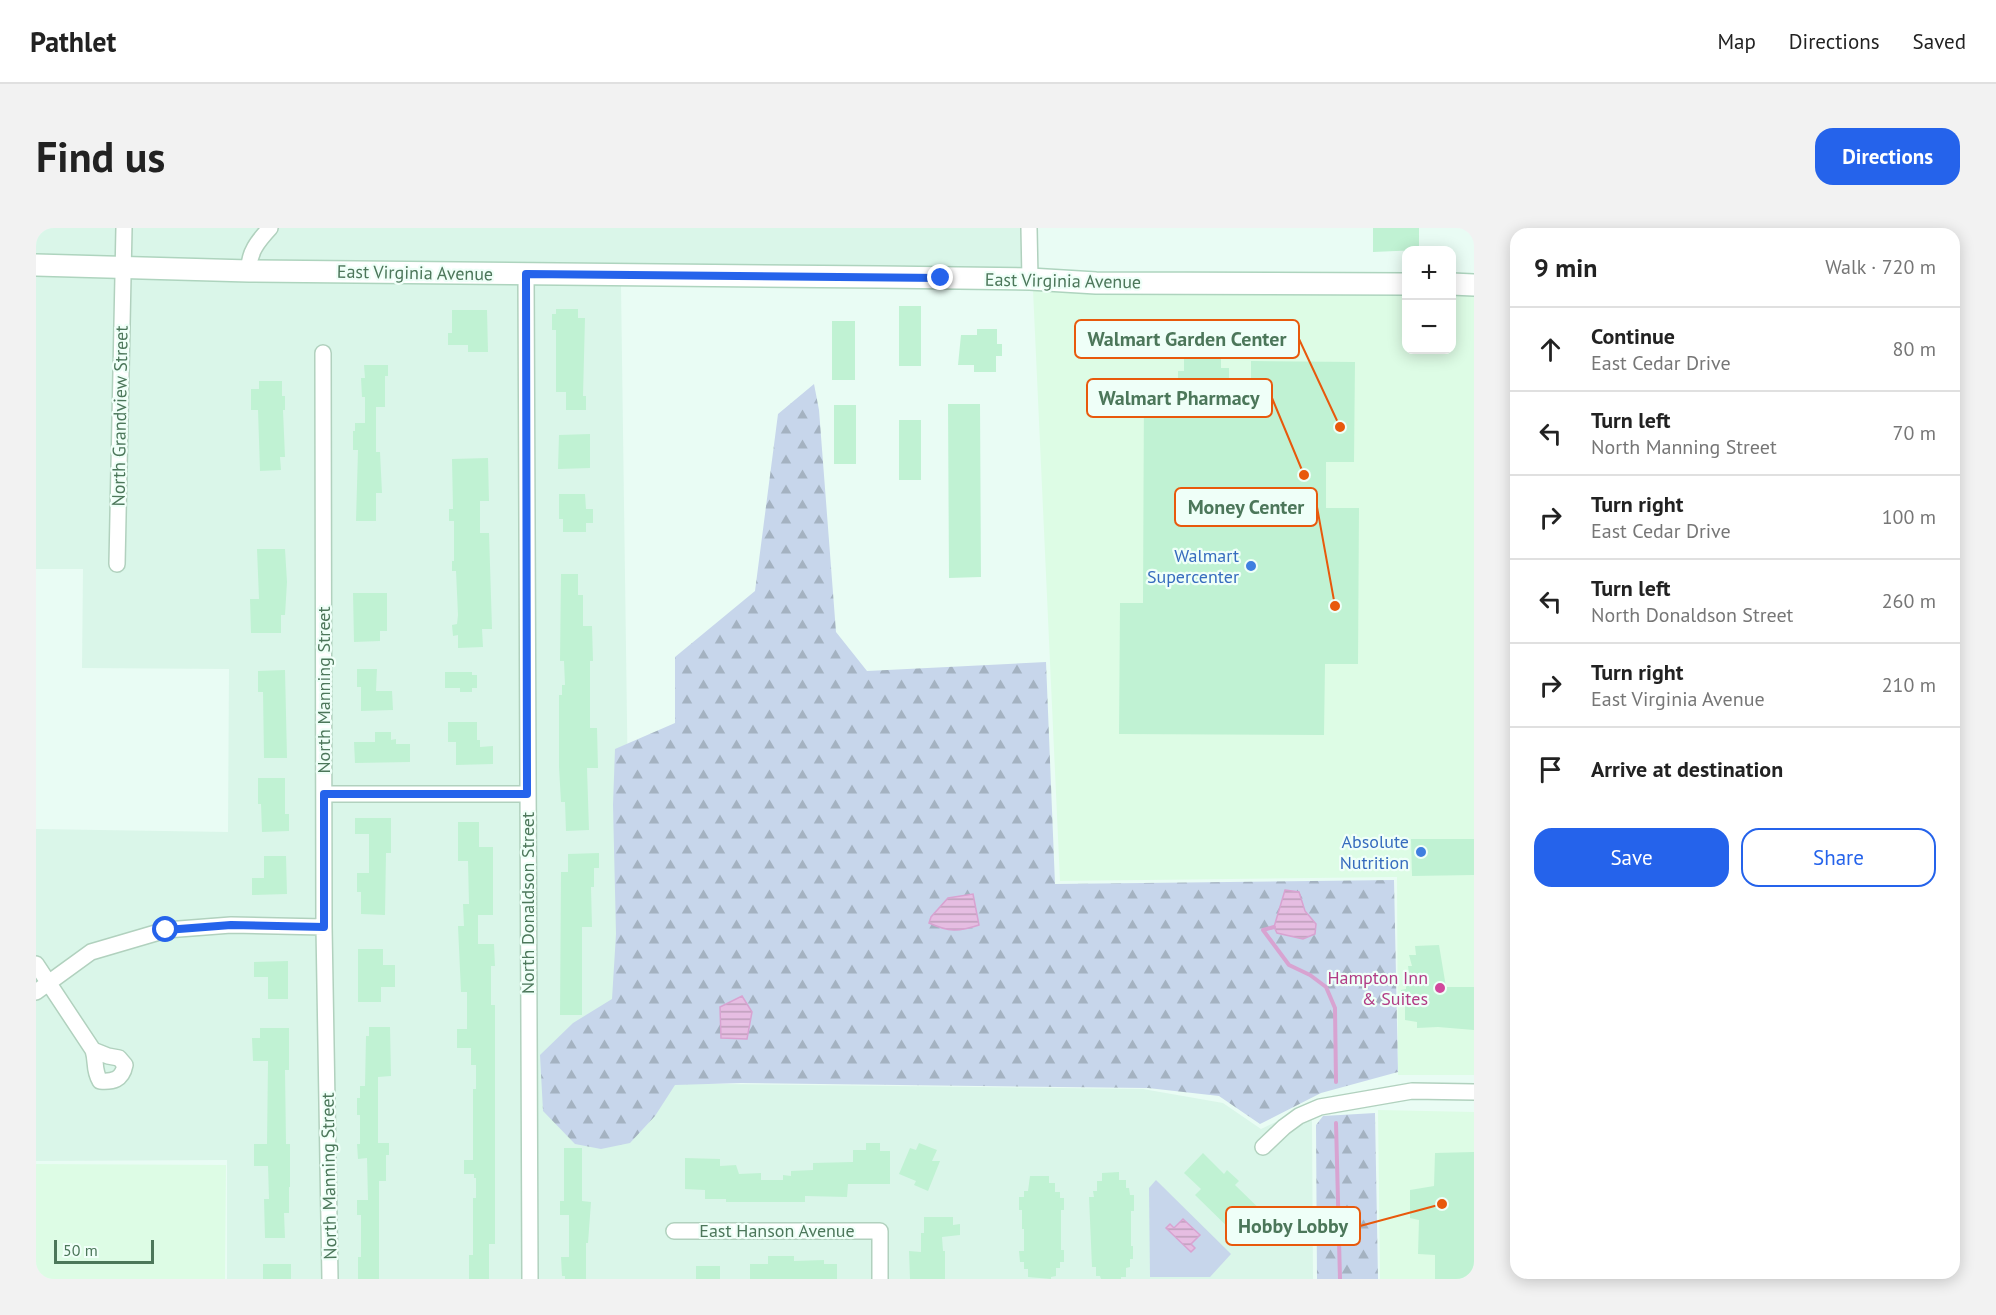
<!DOCTYPE html>
<html lang="en">
<head>
<meta charset="utf-8">
<style>
  body { margin:0; font-family:"PT Sans",sans-serif; background:#f2f2f2; color:#222 }
  .controls { position:absolute; right:18px; top:18px; display:grid; overflow:hidden; border-radius:12px; box-shadow:0 3px 15px #0003 }
  .controls button { width:54px; height:54px; display:grid; place-items:center; padding:0; border:0; border-bottom:2px solid #e0e0e0; background:#fff; color:#222; font:30px sans-serif }
  .scale { position:absolute; left:18px; bottom:15px; width:100px; box-sizing:border-box; padding-left:6px; border:3px solid #4c775a; border-top:0; font-size:16px; line-height:21px; white-space:nowrap; color:#4c775a; -webkit-text-stroke:4px #effff8; paint-order:stroke }
  .stop { position:absolute; width:18px; height:18px; margin:-14px; border:4px solid #2563eb; border-radius:50%; background:#fff }
  .stop.end { background:#2563eb; border-color:#fff; box-shadow:0 2px 6px #0008 }
  .list { margin:0; padding:0; list-style:none }
  h2 { display:flex; justify-content:space-between; align-items:center; height:78px; margin:0; padding:0 24px; font-size:26px }
  h2 small { font-size:20px; font-weight:400; color:#767676 }
  .list li { display:grid; grid-template-columns:39px 1fr auto; gap:18px; align-items:center; box-sizing:border-box; height:84px; padding:0 24px; border-top:2px solid #e0e0e0 }
  .list b { display:block; font-size:22px; white-space:nowrap }
  .list p { margin:0; font-size:20px; white-space:nowrap; color:#767676 }
  .list em { font-size:20px; font-style:normal; color:#767676 }
  .actions { display:flex; gap:12px; padding:18px 24px }
  .actions a { flex:1; padding:14px 0; border:2px solid #2563eb; border-radius:18px; text-align:center; font-size:21px; color:#2563eb }
  .actions .main { background:#2563eb; color:#fff }
  .icon { flex:none; width:33px; height:33px; fill:none; stroke:currentColor; stroke-width:2; stroke-linecap:round; stroke-linejoin:round }
  .map { position:relative; flex:none; width:1438px; height:1051px; overflow:hidden; border-radius:18px }
  header { display:flex; align-items:center; gap:36px; box-sizing:border-box; height:84px; padding:0 30px; background:#fff; border-bottom:2px solid #e0e0e0 }
  header strong { font-size:28px }
  nav { display:flex; gap:33px; margin-inline-start:auto; font-size:21px }
  .intro { display:flex; align-items:center; justify-content:space-between; box-sizing:border-box; height:144px; padding:0 36px }
  h1 { margin:0; font-size:42px }
  .button { padding:15px 27px; border-radius:18px; background:#2563eb; color:#fff; font-size:21px; font-weight:700 }
  main { display:flex; gap:36px; padding:0 36px }
  aside { flex:1; background:#fff; border-radius:18px; box-shadow:0 3px 15px #0003 }
  .map>svg:first-child { display:block }
  .residential { fill:#daf6e9 }
  .commercial { fill:#ddfce5 }
  .green { fill:#c7d6eb }
  .forest { fill:url(#forest-firs) }
  .water { fill:url(#water-rules); stroke:#d8a3d1; stroke-width:1.5 }
  .lines { fill:none; stroke-linecap:round; stroke-linejoin:round }
  .stream { stroke:#d8a3d1; stroke-width:4 }
  .building { fill:#c0f2d3 }
  .street-casing { stroke:#b1d1be; stroke-width:18 }
  .secondary-casing { stroke:#aed4be; stroke-width:24 }
  .street { stroke:#fff; stroke-width:15 }
  .secondary { stroke:#fff; stroke-width:21 }
  .route { stroke:#2563eb; stroke-width:8 }
  .shop-dot { fill:#3f7fe0; stroke:#effff8; stroke-width:2 }
  .hotel-dot { fill:#d1479c; stroke:#effff8; stroke-width:2 }
  .labels { text-anchor:middle; stroke-width:4.5; stroke-linejoin:round; paint-order:stroke }
  .street-label { font-size:18px; fill:#4c775a; stroke:#effff8 }
  .shop-label { font-size:18px; fill:#366cbe; stroke:#effff8; text-anchor:end }
  .hotel-label { font-size:18px; fill:#b23c85; stroke:#effff8; text-anchor:end }
  .leader { fill:none; stroke:#e8590c; stroke-width:2 }
  .callout-dot { fill:#e8590c; stroke:#effff8; stroke-width:2 }
  .callout { fill:#effff8; stroke:#e8590c; stroke-width:2 }
  .callout-label { font-size:20px; text-anchor:middle; font-weight:bold; fill:#4c775a }
</style>
</head>
<body>
<header>
<strong>Pathlet</strong>
<nav><a>Map</a><a>Directions</a><a>Saved</a></nav>
</header>
<div class="intro"><h1>Find us</h1><a class="button">Directions</a></div>
<main>
<div class="map">
<svg width="1438" height="1051" viewBox="0 0 1438 1051">
  <defs>
    <pattern id="forest-firs" width="22" height="20" patternUnits="userSpaceOnUse" patternTransform="scale(1.5)"><rect width="22" height="20" fill="#c7d6eb"/><path d="M5 1l3.5 6h-7zM16 11l3.5 6h-7z" fill="#a4b2c1"/></pattern>
    <pattern id="water-rules" width="6" height="5" patternUnits="userSpaceOnUse" patternTransform="scale(1.5)"><rect width="6" height="5" fill="#e6bde2"/><path d="M0 2.5h6" fill="none" stroke="#bd9eba"/></pattern>
  </defs>
  <rect width="100%" height="100%" fill="#e9fcf4"/>
  <path class="residential" d="M0 0H993L994 51 0 37Z
    M0 47 585 58 596 855 1107 861 1187 875 1225 901 1271 879 1276 894 1277 1051H191V932L0 933V601L192 604 193 441 46 440 47 341H0Z"/>
  <path class="commercial" d="M997 62 1370 65V122H1416V66H1438V847H1362L1361 649 1024 653Z
    M1342 882 1438 884V1051H1344Z
    M0 936 190 937 189 1051H0Z"/>
  <path class="green" d="M1120 952 1195 1026 1174 1049H1114L1113 960Z"/>
  <path class="forest" d="M778 156 783 182 800 404 831 443 1010 434 1019 656 1358 652 1362 844 1285 865 1224 896 1183 868 1112 860 705 855 639 857 619 888 594 915 565 921 539 916 507 883 504 827 537 795 576 771 580 706 577 577 579 521 639 495V429L719 363 742 186Z
    M1339 885 1342 1051H1281L1280 897 1287 888Z"/>
  <path class="water" d="M1249 662 1263 664 1269 683 1280 696 1279 706 1267 711 1241 705 1238 699Z
    M937 666 943 697C922 704 913 704 893 695L895 689 912 670Z
    M706 768 716 784 711 811 685 810 684 779Z
    M1147 991 1164 1007 1155 1016 1159 1020 1155 1024 1130 1000 1134 996 1138 1000Z"/>
  <g class="lines">
    <path class="stream" d="M1238 699 1227 702 1253 737 1274 747 1290 759 1299 780 1300 854
      M1300 895 1304 1051"/>
  </g>
  <path class="building" d="M1337 0H1383V22L1337 24Z
    M863 78H885V138H863Z
    M520 81H542V90H549L547 168H550V182H530V164H520V102H516V86H520Z
    M416 82H451L452 124H432V117H412V105H416Z
    M796 93H819V152H796Z
    M941 101H961V116H966V128H960V144H938V137H922L925 107H941Z
    M1148 110H1185V140H1193V161H1215V133L1319 134 1318 234H1290V280H1323L1322 436H1289L1288 507 1083 506 1084 375H1107L1108 161H1142V143H1148Z
    M328 137H352V148H349V179H340V224H344L346 265H340V293H320L322 222H317V203H319V195H329V169H326L325 150H329Z
    M223 153H246V168H249V182H247L249 229H244L245 242 224 243 222 182H215V161H223Z
    M912 176H944L945 349 913 350Z
    M798 177H820V236H798Z
    M863 192H885V252H863Z
    M554 206V240L522 241 523 207Z
    M452 230 453 273H444V305H453L456 401H446L447 419 422 420V407L417 408 416 397 421 396 422 387 420 343H416V333H418V293H413V281H417L416 231Z
    M523 266H549L550 281H557V295H550V304H527V291H523Z
    M221 321H249L251 354 249 387H245V405H215L214 371H223Z
    M525 346H542V367H547V398H556L557 433H554V500H561L562 540H551L553 602 530 603 529 574H525L523 539V467H526V457H529L528 433H524Z
    M317 365H351V403H344V413L318 414Z
    M321 441H341L340 463H356L357 482 325 483V459H321Z
    M249 442 251 530H228L227 464H222V443Z
    M409 444H436V447H441V460H436V464H424V460H409Z
    M412 494H441V512H444V519L457 518V536L420 537V514H412Z
    M339 504H355V512L360 511V516H374V534L319 535 318 514H339Z
    M222 550H249V586H253V603L226 604 225 576H222Z
    M319 590H355V625H350L349 687 325 686V664H321V645H333V606H319Z
    M422 594H443V619H457V687H442V716H458L459 738H455V777H459V1016H453V1051H433V1027H437V970H440V950H438V946H428V932H437V861H440V837H435V820H421V801H431V764H425L422 698H428L427 676H433L432 633H422Z
    M1375 611H1438V647L1376 648Z
    M563 625V640H558V659H555L556 699H546V787H524L525 644H532V626Z
    M228 628H250L251 666 216 667V650H228Z
    M1403 717 1410 759H1438V802L1402 799 1381 800V794L1369 792V778H1365V762L1370 761V752H1374L1372 738H1376L1373 727H1380L1379 718Z
    M322 721H347V737H359V759H345V774H322Z
    M252 733V771H232V749H218V734Z
    M333 799H354L355 848 342 849V915H353V927H350V953H343V1051H322V1029H325V987H321V972H332L331 930 322 931 321 916H324V887H321V870H324V858H329L330 808H333Z
    M224 800H253V842H249L250 916H254V959H253V985H248L249 1010H229L228 971H233L232 938H218V916H231L232 833H217L216 810H224Z
    M830 915H844V923H854V956H812L811 969 769 968V974H690V971H669V962L649 961V930L684 931V938L700 937 703 946 725 945V952H747V947L755 948V943L777 942V935L817 934V922H830Z
    M883 915 901 922 896 933H904L892 963 878 957 880 953 863 946 874 920 880 922Z
    M528 920H546V973L555 974 552 1015H550V1051H529V1048H526L525 1029H533V987H524V973H528Z
    M1438 924V1051H1399V1027L1382 1026 1383 992 1374 990V962L1398 958 1399 925Z
    M1167 925 1188 946 1191 942 1203 953 1199 957 1235 992 1216 1012 1209 1006 1204 1011 1159 967 1165 961 1148 945Z
    M1083 944V952H1090V960H1093L1094 967H1098V983H1095V1018H1097V1031H1094V1039L1090 1040V1049H1085V1051H1065L1064 1048H1060V1039H1056L1053 969H1058L1057 963H1061V953H1066V945Z
    M994 948H1013V955H1019V964H1024V970H1028V982H1025V1022H1028V1034H1024V1040H1020V1048L1015 1049V1051L992 1049V1041H988V1034H984L983 1023H988V1001H986V982H983V969H988V963H992Z
    M888 989H917V997L924 996V1007L906 1009 907 1023H909V1051H874L873 1023 885 1024V1005H888Z
    M732 1028H758V1033L788 1032V1036H801V1051H714V1036H732Z
    M227 1036H255V1051H227Z
    M660 1038H684V1051H660Z"/>
  <g class="lines">
    <defs>
      <path id="street" d="M993 0 994 51
        M213 43C212 25 222 13 234 0
        M490 46 494 1051
        M287 125 288 699 294 1051
        M81 336 88 0
        M288 566H491
        M0 736 57 822
        M0 764 55 724 130 702 195 697 288 699
        M57 822 72 828 83 830 89 837C86 852 77 854 64 853 57 841 61 835 57 822Z
        M1227 919 1248 899 1263 888 1284 879 1376 863 1438 864
        M638 1003H844V1051"/>
      <path id="secondary" d="M0 37 213 43 843 49 994 51 1060 55 1370 56
        M1416 56 1438 57"/>
    </defs>
    <use href="#street" class="street-casing"/>
    <use href="#secondary" class="secondary-casing"/>
    <use href="#street" class="street"/>
    <use href="#secondary" class="secondary"/>
  </g>
  <g class="lines">
    <path class="route" d="M130 702 195 697 288 699V566H491L490 46 905 50"/>
  </g>
  <g class="shop-dot">
    <circle cx="1215" cy="338" r="6"/>
    <circle cx="1385" cy="624" r="6"/>
  </g>
  <circle class="hotel-dot" cx="1404" cy="760" r="6"/>
  <g class="labels">
    <g class="street-label">
      <text transform="translate(379 45) rotate(1)" y="6">East Virginia Avenue</text>
      <text transform="translate(1027 53) rotate(1)" y="6">East Virginia Avenue</text>
      <text transform="translate(84 188) rotate(-89)" y="6">North Grandview Street</text>
      <text transform="translate(288 462) rotate(-90)" y="6">North Manning Street</text>
      <text transform="translate(492 675) rotate(-90)" y="6">North Donaldson Street</text>
      <text transform="translate(293 948) rotate(-91)" y="6">North Manning Street</text>
      <text x="741" y="1009">East Hanson Avenue</text>
    </g>
    <g class="shop-label">
      <text x="1203" y="334">Walmart<tspan x="1203" dy="21">Supercenter</tspan></text>
      <text x="1373" y="620">Absolute<tspan x="1373" dy="21">Nutrition</tspan></text>
    </g>
    <g class="hotel-label">
      <text x="1392" y="756">Hampton Inn<tspan x="1392" dy="21">&amp; Suites</tspan></text>
    </g>
  </g>
  <path class="leader" d="M1304 199L1263 111M1268 247L1236 170M1299 378L1281 279M1406 976L1324 998"/>
  <g class="callout-dot">
    <circle cx="1304" cy="199" r="6"/>
    <circle cx="1268" cy="247" r="6"/>
    <circle cx="1299" cy="378" r="6"/>
    <circle cx="1406" cy="976" r="6"/>
  </g>
  <g class="callout">
    <rect x="1039" y="92" width="224" height="38" rx="6"/>
    <rect x="1051" y="151" width="185" height="38" rx="6"/>
    <rect x="1139" y="260" width="142" height="38" rx="6"/>
    <rect x="1190" y="979" width="134" height="38" rx="6"/>
  </g>
  <g class="callout-label">
    <text x="1151" y="118">Walmart Garden Center</text>
    <text x="1143" y="177">Walmart Pharmacy</text>
    <text x="1210" y="286">Money Center</text>
    <text x="1257" y="1005">Hobby Lobby</text>
  </g>
</svg>
<div class="controls">
<button>+</button>
<button>−</button>
</div>
<div class="scale">50 m</div>
<div class="stop" style="left:130px;top:702px"></div>
<div class="stop end" style="left:905px;top:50px"></div>
</div>
<aside>
<h2>9 min<small>Walk · 720 m</small></h2>
<ul class="list">
<li><svg class="icon" aria-label="ahead" viewBox="0 0 24 24"><path d="M12 20V5M6 11l6-6 6 6"/></svg><div><b>Continue</b><p>East Cedar Drive</p></div><em>80 m</em></li>
<li><svg class="icon" aria-label="left" viewBox="0 0 24 24"><path d="M17 20v-9H6M10 6l-5 5 5 5"/></svg><div><b>Turn left</b><p>North Manning Street</p></div><em>70 m</em></li>
<li><svg class="icon" aria-label="right" viewBox="0 0 24 24"><path d="M7 20v-9h11M14 6l5 5-5 5"/></svg><div><b>Turn right</b><p>East Cedar Drive</p></div><em>100 m</em></li>
<li><svg class="icon" aria-label="left" viewBox="0 0 24 24"><path d="M17 20v-9H6M10 6l-5 5 5 5"/></svg><div><b>Turn left</b><p>North Donaldson Street</p></div><em>260 m</em></li>
<li><svg class="icon" aria-label="right" viewBox="0 0 24 24"><path d="M7 20v-9h11M14 6l5 5-5 5"/></svg><div><b>Turn right</b><p>East Virginia Avenue</p></div><em>210 m</em></li>
<li><svg class="icon" aria-label="arrive" viewBox="0 0 24 24"><path d="M6 21V4h12l-3 4 3 4H6"/></svg><div><b>Arrive at destination</b></div></li>
</ul>
<div class="actions"><a class="main">Save</a><a>Share</a></div>
</aside>
</main>
</body>
</html>
